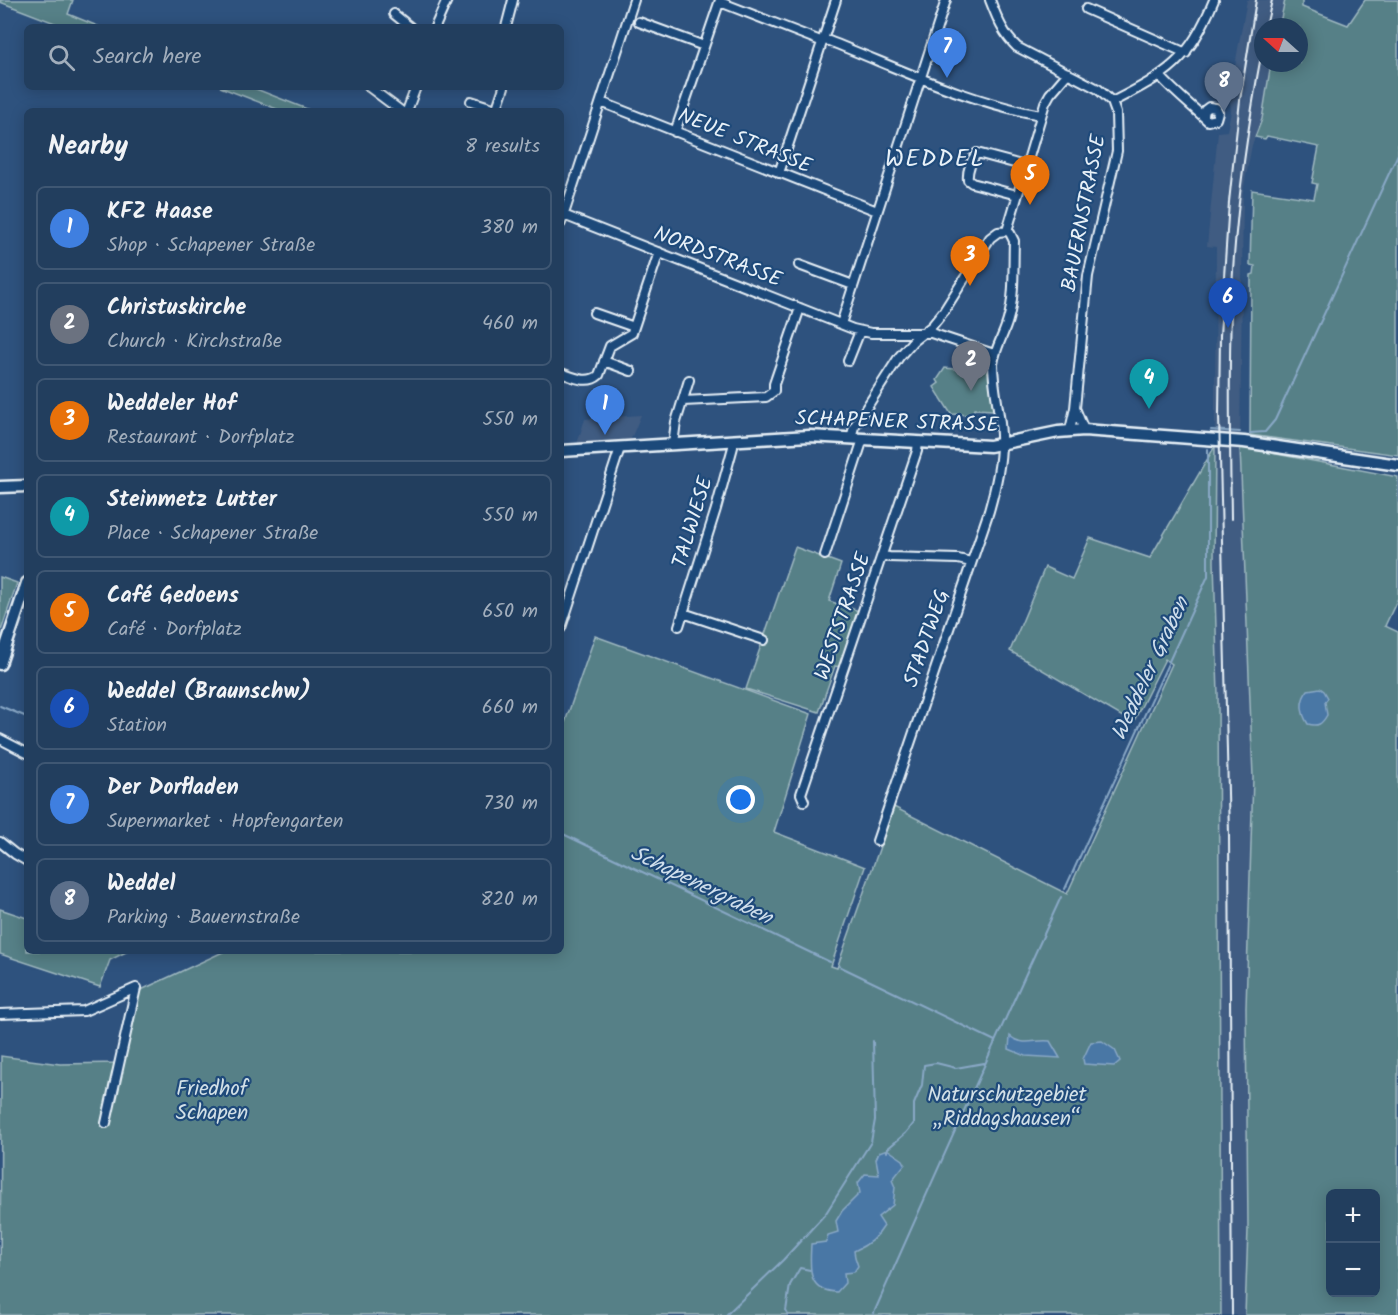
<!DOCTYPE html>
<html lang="en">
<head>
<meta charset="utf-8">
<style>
  body { margin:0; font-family:Kalam,sans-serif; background:#2e4967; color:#f1f3f6 }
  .controls { position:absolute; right:18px; bottom:18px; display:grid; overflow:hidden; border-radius:9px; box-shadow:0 3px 15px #0003 }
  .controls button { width:54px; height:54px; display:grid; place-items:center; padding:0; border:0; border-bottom:2px solid #3f5773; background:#223e5e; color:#f1f3f6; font:30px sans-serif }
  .compass { position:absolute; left:1254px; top:18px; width:54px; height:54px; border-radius:50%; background:#223e5e; box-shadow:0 3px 15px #0003; rotate:291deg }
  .you { position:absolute; left:741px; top:800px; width:21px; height:21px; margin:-15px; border:4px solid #fff; border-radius:50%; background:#1a73e8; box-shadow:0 0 0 9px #1a73e833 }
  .badge { display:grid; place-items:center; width:39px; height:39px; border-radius:50%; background:#ffd166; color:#fff; font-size:20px; font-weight:700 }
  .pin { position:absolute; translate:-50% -50px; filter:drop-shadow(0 2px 3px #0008) }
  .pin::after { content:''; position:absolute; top:32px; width:21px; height:18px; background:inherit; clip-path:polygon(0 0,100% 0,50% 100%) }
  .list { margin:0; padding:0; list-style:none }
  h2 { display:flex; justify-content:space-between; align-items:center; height:78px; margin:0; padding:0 24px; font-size:26px }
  h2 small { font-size:20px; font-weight:400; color:#a2aebc }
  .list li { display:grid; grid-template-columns:39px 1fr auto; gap:18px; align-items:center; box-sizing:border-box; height:84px; margin:0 12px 12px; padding:0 12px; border:2px solid #3f5773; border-radius:9px }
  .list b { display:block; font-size:22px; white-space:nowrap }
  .list p { margin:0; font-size:20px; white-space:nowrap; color:#a2aebc }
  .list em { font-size:20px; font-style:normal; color:#a2aebc }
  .icon { flex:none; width:33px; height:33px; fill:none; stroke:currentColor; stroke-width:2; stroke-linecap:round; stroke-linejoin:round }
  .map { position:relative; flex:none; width:1398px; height:1315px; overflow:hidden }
  .search { position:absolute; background:#223e5e; box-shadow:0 3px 15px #0003; left:24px; top:24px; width:540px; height:66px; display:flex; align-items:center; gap:15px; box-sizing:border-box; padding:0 21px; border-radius:9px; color:#a2aebc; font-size:22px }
  .panel { position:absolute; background:#223e5e; box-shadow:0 3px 15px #0003; left:24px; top:108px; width:540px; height:846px; border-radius:9px }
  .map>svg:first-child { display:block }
  .built { fill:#405c82 }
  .green { fill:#568087; stroke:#9fb8c0; stroke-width:1.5; fill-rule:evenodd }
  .water { fill:#4977a5; stroke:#89a8c6; stroke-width:1.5 }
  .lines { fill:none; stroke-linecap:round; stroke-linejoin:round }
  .stream { stroke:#89a8c6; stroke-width:2 }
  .minor-casing { stroke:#e8f1f8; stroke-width:12 }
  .tertiary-casing { stroke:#e8f1f8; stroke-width:15 }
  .minor { stroke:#1f4a7a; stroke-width:8 }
  .tertiary { stroke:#1f4a7a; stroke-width:10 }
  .rail { stroke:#e8f1f8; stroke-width:2 }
  .labels { text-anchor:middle; stroke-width:4.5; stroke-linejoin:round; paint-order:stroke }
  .street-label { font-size:21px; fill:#e8f1f8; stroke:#1f4a7a }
  .park-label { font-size:21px; fill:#d2e0e7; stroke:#1f4a7a }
  .water-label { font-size:22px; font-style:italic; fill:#d0dfec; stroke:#1f4a7a }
  .quarter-label { font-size:24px; letter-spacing:1.5px; fill:#e8f1f8; stroke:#1f4a7a }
</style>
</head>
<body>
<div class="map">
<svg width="1398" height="1315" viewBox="0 0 1398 1315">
  <rect width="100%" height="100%" fill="#2e527e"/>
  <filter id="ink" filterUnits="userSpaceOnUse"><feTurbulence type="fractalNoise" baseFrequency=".0167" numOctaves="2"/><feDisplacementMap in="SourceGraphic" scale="12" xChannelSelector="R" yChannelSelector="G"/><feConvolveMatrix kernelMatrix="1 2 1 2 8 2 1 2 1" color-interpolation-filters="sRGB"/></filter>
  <g filter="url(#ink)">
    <path class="built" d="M1247 0H1285L1279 27H1263V63H1271L1262 119 1252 145 1243 192 1240 447 1253 777 1246 1008 1248 1229 1245 1315H1221L1218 695 1214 559 1216 247 1207 246 1218 132 1227 131 1231 111 1230 101 1237 54Z
      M641 415 630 441 577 444 585 419Z"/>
    <path class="green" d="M0 0H73L68 14 100 27H65L0 2Z
      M1285 0H1302V7L1348 25 1365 0H1398V455L1250 435 1251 275 1254 274 1255 266 1250 265 1252 190 1314 199 1317 184 1312 183 1319 147 1267 136 1265 139 1255 137 1262 119 1271 63H1299V27H1279Z
      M220 87H251L312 111H282Z
      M966 364 981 367 989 373 993 410 974 409 972 415 951 414 934 387 939 383 937 380 945 368 964 370Z
      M1215 446 1214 562 1218 695 1221 1315H0L1 1056 60 1064 117 1063 131 997 139 991 225 951H561V734L595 636 811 714 774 832 865 867 831 966 837 968 894 807 1067 894 1172 664 1165 659 1133 723 1010 651 1045 567 1072 579 1090 538 1150 558Z
      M1240 447 1398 477V598L1385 626 1398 632V1315H1245L1248 1229 1246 1008 1253 777ZM1330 1194H1376V1292H1330Z
      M795 547 841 564 829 601 859 611 841 667 835 666 819 712 746 689Z
      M0 577 17 583 0 634Z
      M0 909 27 918V951H128L110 960 100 987 0 954Z"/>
    <path class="water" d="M1320 688 1324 691 1328 698 1325 702 1327 715C1322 724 1318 727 1308 724 1301 713 1299 701 1308 690Z
      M1010 1036C1023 1047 1035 1039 1050 1041L1060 1058 1026 1056 1009 1049Z
      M1102 1041 1115 1050 1120 1061 1114 1066 1084 1064 1083 1059 1091 1042Z
      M887 1149 903 1160 905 1164 892 1180 895 1187 893 1205 878 1217 884 1226C877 1238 868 1245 854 1251L855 1257 858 1266 854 1272 844 1273 845 1283 837 1292C806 1291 810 1267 811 1244L826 1242 828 1235 838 1232 836 1221 842 1211 860 1193 858 1183 865 1174 879 1175 876 1159 879 1152Z"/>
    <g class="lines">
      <path class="stream" d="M1211 430 1240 432
        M1250 433 1265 432 1275 420 1398 154
        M0 706 27 717
        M561 833 830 962
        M1065 889 1208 576V449
        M839 966 995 1041
        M887 1152V1149L906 1133 914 1123V1104L922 1085 924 1065 936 1063 956 1068 984 1063
        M726 1315 783 1260 826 1213 871 1142 875 1120 873 1041
        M788 1315 786 1311 790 1285 800 1268 810 1270
        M873 1315C935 1175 997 1036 1061 897"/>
      <defs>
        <path id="minor" d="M990 0C997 18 1003 34 1017 47L1098 89 1112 102 1116 113 1117 151 1088 276 1075 408 1070 430
          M720 2 818 40 829 41C898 68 967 102 1041 115
          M1086 9 1186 53
          M394 14 410 27
          M639 22 704 46
          M435 27 447 0
          M506 27 513 0
          M1160 76C1175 93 1192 106 1208 121L1216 119 1218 112 1216 108 1209 107 1205 110 1204 115
          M369 87 401 111
          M471 101 496 109
          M601 102 877 211
          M1112 102C1169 73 1189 61 1214 0
          M407 111 416 87
          M496 111 504 87
          M675 132 720 0
          M779 173 836 0
          M1017 195 972 183 968 180C967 171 971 160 977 153L1025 166
          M561 214 853 329 871 333H931L994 354
          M561 223 634 0
          M1007 231 1045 103 1050 94 1068 73
          M799 265 853 285
          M594 313 634 327
          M841 324 946 0
          M604 361 631 371
          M848 361 860 331
          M561 373C573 377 588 385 599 375L610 346 632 333 659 252
          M683 401 766 397 774 391V384L800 308
          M1075 408 1084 430
          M851 438 854 427 899 357 913 341 932 326 944 311 990 238 998 232 1007 231
          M673 444 676 422 689 380
          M825 555 863 439
          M882 555 889 557 958 559 971 562
          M683 613 764 640
          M679 626 716 509 733 447V440
          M561 628 620 448
          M0 739 27 753
          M804 801 801 794 917 451 918 442
          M877 841 989 511C996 486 1002 461 1001 435 1000 411 993 388 993 364 995 348 1004 335 1008 320 1015 296 1013 267 1014 241L1010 233 1007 231
          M0 842 15 854 27 861
          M0 1014 84 1011 136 988
          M106 1123 136 988"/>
        <path id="tertiary" d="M561 451 809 436 990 446 1058 432 1084 430 1244 442 1398 465
          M0 487 27 486
          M0 664 27 583"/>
      </defs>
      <use href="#minor" class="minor-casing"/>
      <use href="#tertiary" class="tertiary-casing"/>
      <use href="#minor" class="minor"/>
      <use href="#tertiary" class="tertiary"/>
      <path class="rail" d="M1266 27 1272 0
        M1231 519C1230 436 1228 353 1233 270 1238 194 1249 119 1263 45
        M1232 1315 1229 835 1219 415 1220 336 1229 202 1240 100 1256 0"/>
    </g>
  </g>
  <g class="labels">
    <g class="street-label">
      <text transform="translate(745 140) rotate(22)" y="7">NEUE STRASSE</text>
      <text transform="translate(1083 213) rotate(-79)" y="7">BAUERNSTRASSE</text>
      <text transform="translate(718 256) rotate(21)" y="7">NORDSTRASSE</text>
      <text transform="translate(897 421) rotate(2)" y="7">SCHAPENER STRASSE</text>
      <text transform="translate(692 522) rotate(-73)" y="7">TALWIESE</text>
      <text transform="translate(842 616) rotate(-71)" y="7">WESTSTRASSE</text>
      <text transform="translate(926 638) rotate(-71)" y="7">STADTWEG</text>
    </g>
    <g class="park-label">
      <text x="212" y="1095">Friedhof<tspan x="212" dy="24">Schapen</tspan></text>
      <text x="1007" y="1101">Naturschutzgebiet<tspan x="1007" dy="24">„Riddagshausen“</tspan></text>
    </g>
    <g class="water-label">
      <text transform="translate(1149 668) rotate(-65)" y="8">Weddeler Graben</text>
      <text transform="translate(702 884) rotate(26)" y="8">Schapenergraben</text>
    </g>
    <g class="quarter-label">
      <text x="935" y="166">WEDDEL</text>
    </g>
  </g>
</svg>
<div class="controls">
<button>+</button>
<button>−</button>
</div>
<svg class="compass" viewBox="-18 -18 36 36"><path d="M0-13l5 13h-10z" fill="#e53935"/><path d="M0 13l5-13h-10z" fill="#a2aebc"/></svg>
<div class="you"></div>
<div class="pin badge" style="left:605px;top:435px;background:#3f7fe0">1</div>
<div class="pin badge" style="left:971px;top:391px;background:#6b7280">2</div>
<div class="pin badge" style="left:970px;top:286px;background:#e8710a">3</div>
<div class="pin badge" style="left:1149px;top:409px;background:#0f9aa8">4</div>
<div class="pin badge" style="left:1030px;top:205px;background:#e8710a">5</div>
<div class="pin badge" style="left:1228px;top:328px;background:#1a4fb4">6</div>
<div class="pin badge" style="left:947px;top:78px;background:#3f7fe0">7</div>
<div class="pin badge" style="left:1224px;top:112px;background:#5c6f8a">8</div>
<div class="search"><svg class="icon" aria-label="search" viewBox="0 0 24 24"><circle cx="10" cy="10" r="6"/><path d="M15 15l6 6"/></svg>Search here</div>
<section class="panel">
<h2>Nearby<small>8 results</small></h2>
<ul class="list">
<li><span class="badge" style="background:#3f7fe0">1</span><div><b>KFZ Haase</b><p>Shop · Schapener Straße</p></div><em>380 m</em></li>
<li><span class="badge" style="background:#6b7280">2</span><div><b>Christuskirche</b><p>Church · Kirchstraße</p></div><em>460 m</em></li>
<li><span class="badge" style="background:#e8710a">3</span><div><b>Weddeler Hof</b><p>Restaurant · Dorfplatz</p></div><em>550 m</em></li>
<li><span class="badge" style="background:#0f9aa8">4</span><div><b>Steinmetz Lutter</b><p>Place · Schapener Straße</p></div><em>550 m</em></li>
<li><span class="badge" style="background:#e8710a">5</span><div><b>Café Gedoens</b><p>Café · Dorfplatz</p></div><em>650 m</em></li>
<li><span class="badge" style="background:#1a4fb4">6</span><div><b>Weddel (Braunschw)</b><p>Station</p></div><em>660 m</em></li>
<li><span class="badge" style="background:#3f7fe0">7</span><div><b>Der Dorfladen</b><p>Supermarket · Hopfengarten</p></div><em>730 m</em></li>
<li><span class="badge" style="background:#5c6f8a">8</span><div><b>Weddel</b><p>Parking · Bauernstraße</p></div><em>820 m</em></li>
</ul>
</section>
</div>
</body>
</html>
